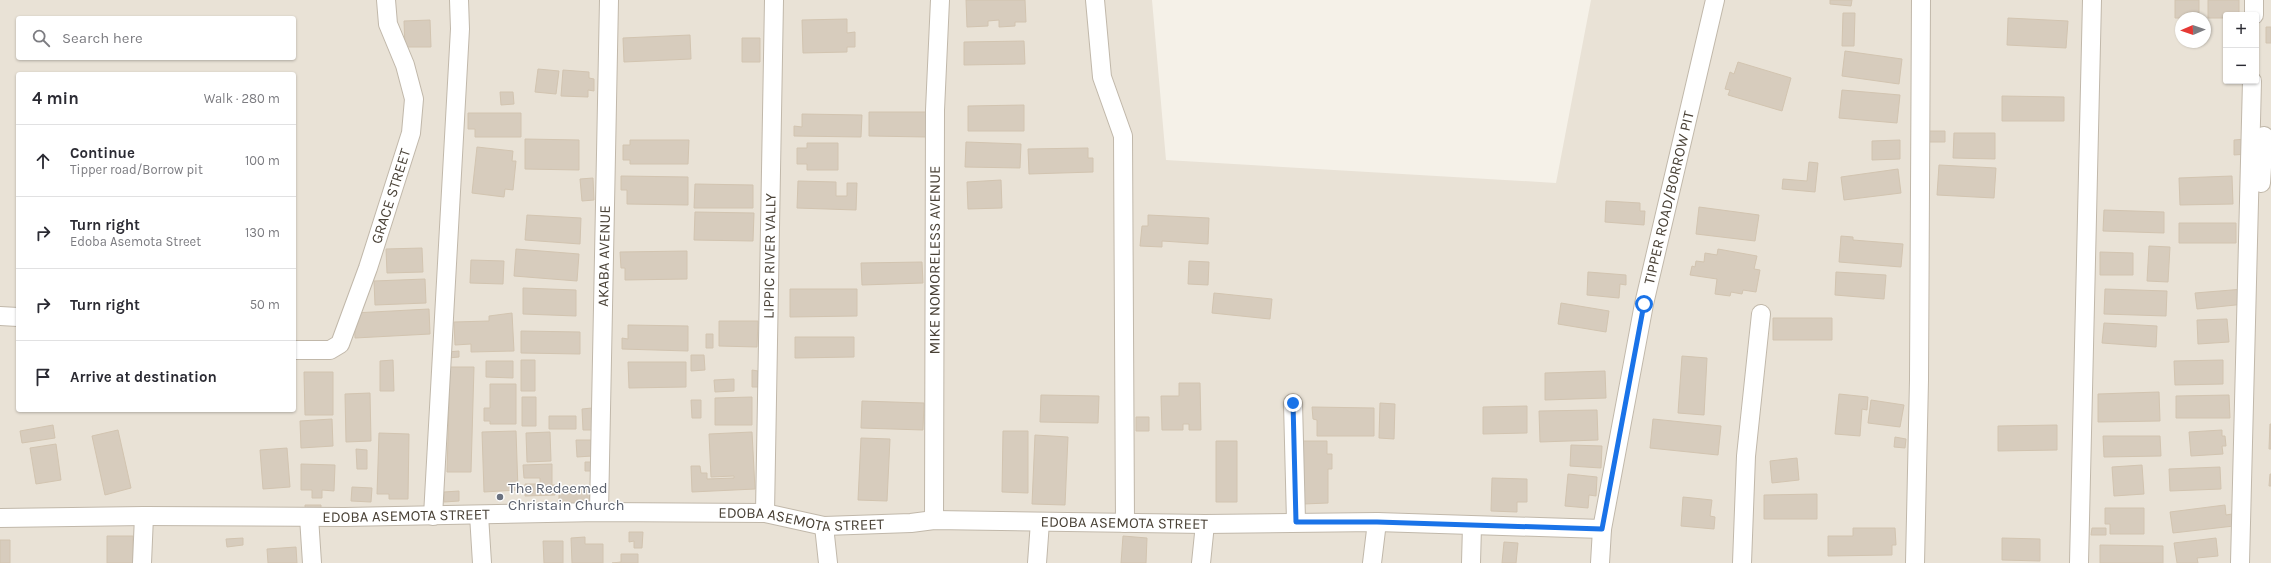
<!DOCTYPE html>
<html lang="en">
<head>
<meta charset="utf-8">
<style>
  body { margin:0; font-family:Karla,sans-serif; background:#f2f2f3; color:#2b2b33 }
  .controls { position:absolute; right:12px; top:12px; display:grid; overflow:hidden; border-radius:4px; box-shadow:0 1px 3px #0004 }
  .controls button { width:36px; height:36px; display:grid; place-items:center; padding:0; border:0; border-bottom:1px solid #e1e1e2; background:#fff; color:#2b2b33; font:20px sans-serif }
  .compass { position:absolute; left:2175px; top:12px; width:36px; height:36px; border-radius:50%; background:#fff; box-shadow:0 1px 3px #0004; rotate:268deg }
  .stop { position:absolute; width:12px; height:12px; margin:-9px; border:3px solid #1a73e8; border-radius:50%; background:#fff }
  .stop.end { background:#1a73e8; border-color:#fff; box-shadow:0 1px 4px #0008 }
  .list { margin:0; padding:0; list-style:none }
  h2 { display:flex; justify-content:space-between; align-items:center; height:52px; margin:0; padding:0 16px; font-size:17px }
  h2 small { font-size:13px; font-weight:400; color:#7c7c81 }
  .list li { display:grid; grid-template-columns:26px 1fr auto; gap:12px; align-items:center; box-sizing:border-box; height:72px; padding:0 16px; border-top:1px solid #e1e1e2 }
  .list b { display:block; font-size:15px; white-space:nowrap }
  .list p { margin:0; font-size:13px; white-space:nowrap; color:#7c7c81 }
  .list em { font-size:13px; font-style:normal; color:#7c7c81 }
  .icon { flex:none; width:22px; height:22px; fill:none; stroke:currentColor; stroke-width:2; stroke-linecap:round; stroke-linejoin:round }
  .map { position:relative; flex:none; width:2271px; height:563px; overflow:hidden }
  .search { position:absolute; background:#fff; box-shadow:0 1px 3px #0004; left:16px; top:16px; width:280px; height:44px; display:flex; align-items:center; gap:10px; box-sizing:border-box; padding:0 14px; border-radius:4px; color:#7c7c81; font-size:15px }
  .panel { position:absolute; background:#fff; box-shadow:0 1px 3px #0004; left:16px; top:72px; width:280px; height:340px; border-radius:4px }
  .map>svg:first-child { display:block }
  .residential { fill:#e9e2d6; fill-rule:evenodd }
  .building { fill:#d7ccbd; stroke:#d2c4b0 }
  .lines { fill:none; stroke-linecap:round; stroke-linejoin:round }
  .minor-casing { stroke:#c1b8aa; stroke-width:20 }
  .minor { stroke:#fff; stroke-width:18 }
  .route { stroke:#1a73e8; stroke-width:5 }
  .worship-dot { fill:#6b7280; stroke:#fff; stroke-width:1.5 }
  .labels { text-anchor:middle; stroke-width:3; stroke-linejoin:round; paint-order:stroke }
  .street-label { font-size:15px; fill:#494136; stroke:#fff }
  .worship-label { font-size:15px; fill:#5b616d; stroke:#fff; text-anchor:start }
</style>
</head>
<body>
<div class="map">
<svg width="2271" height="563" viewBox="0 0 2271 563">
  <rect width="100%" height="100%" fill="#f5f1e8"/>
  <path class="residential" d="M0 0H1152L1166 160 1556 183 1591 0H2271V563H0ZM2226 15H2256V81H2226ZM18 18H294V58H18ZM2181 18H2205V42H2181ZM18 74H294V410H18Z"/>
  <path class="building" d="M966 0H1025L1026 22H1015V26L999 27V20L988 21V26L967 27Z
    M1830 0H1852L1851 6 1830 4Z
    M2175 0H2199V18H2175Z
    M2208 0H2239V15H2226V18H2208Z
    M1843 13H1855L1854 46H1842Z
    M2008 18 2068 21 2066 48 2007 45Z
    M847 19V33L855 32V47H847V52L803 53 802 20Z
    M430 20 431 47H405L404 21Z
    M2266 27H2271V43H2266Z
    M690 35 691 59 624 62 623 38Z
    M742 38H760V62H742Z
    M1024 41 1025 64 964 65V42Z
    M1845 51 1902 59 1899 84 1842 76Z
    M1738 62 1791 78 1782 111 1728 95 1730 90 1725 89 1730 72 1734 74Z
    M538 69 559 71 556 94 535 92Z
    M563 70 589 72V78L594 79V91L588 90V97L561 96Z
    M1842 90 1900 95 1897 123 1839 118Z
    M500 92H513L514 104 501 105Z
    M2002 96 2064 97V121H2002Z
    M1024 105V131H968V106Z
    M869 112H928L927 137 869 136Z
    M468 113H521V137H475V129H468Z
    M802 114 862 115 861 137 794 136V126L802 127Z
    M1927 131H1945V142H1927Z
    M1954 133H1995V159L1953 158Z
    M525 139 579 140V170L525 169Z
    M2246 139 2247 154 2234 155V140Z
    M630 140H689L688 164H630V160H623V145H630Z
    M1900 140V159L1872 160V141Z
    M966 142 1021 144 1020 168 965 167Z
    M807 143H838V170H807V164H797V148H807Z
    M477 147 513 151 512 161H516L513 190 505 189 504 197 472 193Z
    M1088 148V158H1093V172L1029 174 1028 149Z
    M1809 162 1818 163 1815 192 1782 189 1783 179 1807 181Z
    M1939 165 1996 168 1994 198 1937 195Z
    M1898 169 1901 193 1844 200 1841 177Z
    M621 176 688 177V205L627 204V190H621Z
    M2232 176 2233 204 2180 205 2179 178Z
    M593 178 594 200 582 201 580 179Z
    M1001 180 1002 208 968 209 967 182Z
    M798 181 836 182V196H847V183H857L856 210 797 208Z
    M695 184 753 185V208H694Z
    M1606 201 1640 203V211H1645L1644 225 1605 222Z
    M1699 207 1759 215 1755 241 1696 234Z
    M2104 210 2164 212V233L2103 231Z
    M695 212 754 213 753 241 694 240Z
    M527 215 581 218 580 244 525 240Z
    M1148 215 1209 218 1208 244 1162 241V247L1140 246 1142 226H1148Z
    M2179 223H2236V243H2179Z
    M1841 236 1853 237V240L1903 244 1901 267 1839 262Z
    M2149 246 2170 247 2168 282 2147 281Z
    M422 248 423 272 387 273 386 249Z
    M516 249 579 254 577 281 514 276Z
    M1718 249 1757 256 1754 269 1760 270 1756 292 1743 290 1742 294 1731 292 1730 296 1715 294 1717 279 1690 275 1692 266 1695 267 1696 261 1704 262 1705 253 1717 255Z
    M687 251V279L625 280V268H621L620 252Z
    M2100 252 2133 253V275H2100Z
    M471 260 504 261 503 284 470 283Z
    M1189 261 1209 262 1208 285 1188 284Z
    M922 262 923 283 862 285 861 263Z
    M1588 272 1626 275V285L1620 284 1619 298 1587 295Z
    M1836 272 1886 275 1884 299 1835 295Z
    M425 279 426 303 375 305 374 281Z
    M523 288 576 290V316L523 314Z
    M790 289H857V316L790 317Z
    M2105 289 2167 291 2166 316 2104 314Z
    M2244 289 2245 304 2197 309 2195 293Z
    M1214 293 1272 299 1270 319 1212 313Z
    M1561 303 1609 311 1606 332 1558 324Z
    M429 309 430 334 355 338 354 313Z
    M512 313 514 351 471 352V344L455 345 454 322 489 321V316Z
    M1773 318H1832V340H1773Z
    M2227 319 2229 342 2198 344 2197 320Z
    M719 321H758L757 347 719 346Z
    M2104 323 2157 326 2156 347 2102 343Z
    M628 325 688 326V351L622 349V338L628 339Z
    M521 331 580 332V354L521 353Z
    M706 334H713V348H706Z
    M795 337H854V357L795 358Z
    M459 351V357L448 358 447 352Z
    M691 355H704L705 370 691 371Z
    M1682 356 1707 358 1704 415 1678 413Z
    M393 360 394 391H380V361Z
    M521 360H535V391H521Z
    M2223 360V384L2175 385 2174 361Z
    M486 361H513V378L486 377Z
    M628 362H686V387L629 388Z
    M450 367H474L471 472H447Z
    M752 370 758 371V387H752Z
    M1605 371 1606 398 1545 400V373Z
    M304 372H333V415H305Z
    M734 379V391L715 392 714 380Z
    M1179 383H1200L1201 430H1189V424H1183V430H1162L1161 396H1179Z
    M490 384H516V424H490V421H484V408H490Z
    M2159 392 2160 421 2098 422V394Z
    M370 393 371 441 346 442 345 394Z
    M1839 394 1868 397 1867 410 1862 409 1860 436 1835 434Z
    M1041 395 1099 396 1098 423 1040 422Z
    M2229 395 2230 418H2176V396Z
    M522 397H536V426H522Z
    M752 397V425H715V398Z
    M691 400H701V418H692Z
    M1871 400 1904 405 1900 427 1868 423Z
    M862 401 924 403 923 430 861 428Z
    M1380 403 1395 404 1394 439 1379 438Z
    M1527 406V433L1483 434V407Z
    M1312 407 1374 408V436H1317V420L1313 419Z
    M592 408 593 430H583L582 409Z
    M1597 410 1598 440 1540 442 1539 411Z
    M549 416H576V429H549Z
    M1136 417H1149V431H1136Z
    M332 419 333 446 301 448 300 421Z
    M1653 419 1721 426 1718 455 1650 448Z
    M2270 424H2271V449H2269Z
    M53 425 55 438 22 443 20 431Z
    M2057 425V450L1998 451V426Z
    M118 430 131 488 105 495 92 436Z
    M2222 430V436H2225L2226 446H2222L2223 454 2191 456 2189 432Z
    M516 431 518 490 484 492 482 432Z
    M1003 431H1028V493L1002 492Z
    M550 432 551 461 527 462 526 433Z
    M752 432 755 489 692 492 691 466H700L701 473H707V479L734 478V476L711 477 709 434Z
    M379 433 409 434 408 499H389V494H377Z
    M1035 435 1068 437 1065 505 1032 504Z
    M2103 436H2160L2161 456 2104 457Z
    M1895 437 1906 439 1905 448 1894 447Z
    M861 438 890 439 887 501 858 500Z
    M576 440H591L592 456 577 457Z
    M1216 441H1237V502H1216Z
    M1302 441H1327V454H1332V469H1328V503L1303 504Z
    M56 444 61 480 36 484 30 448Z
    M1571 445 1602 446 1601 468 1570 466Z
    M287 448 290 487 263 489 260 450Z
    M356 449 367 450V469H357Z
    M1797 458 1799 480 1772 483 1770 461Z
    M585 462H592V471H585Z
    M301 464 335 465 334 491 322 490V498H312V490H301Z
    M552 464V485H555V495L525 496V484H540V478H524L523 465Z
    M2142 465 2144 494 2114 496 2112 467Z
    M2220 467 2221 489 2170 491 2169 469Z
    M1568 474 1597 477 1596 496 1589 495 1588 508 1565 506Z
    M2270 474H2271V486H2269Z
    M1492 478 1527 479V502H1517V512L1491 511Z
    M352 487 372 488 371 502 351 501Z
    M559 490H591V508H559Z
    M459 491V501L444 502V492Z
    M1817 494V519H1764V495Z
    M1683 497 1712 500 1710 516 1715 517 1714 529 1681 526Z
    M305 505H321V509L305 510Z
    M2225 505 2226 515 2232 514 2234 526 2173 533 2170 512Z
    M2105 508H2144V534H2110V524H2105Z
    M1853 528H1895L1896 545H1892V555L1828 556V536H1853Z
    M2092 528H2106V535H2091Z
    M629 532H643L642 548H634V541L629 542Z
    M107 536H133V563H107Z
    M1123 536 1147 538 1146 563H1121Z
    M585 537V544H603V563H572L571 538Z
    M243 538V545L227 547 226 539Z
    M2002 538 2040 539V561L2002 560Z
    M2216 538 2218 556 2197 558 2198 563H2177L2174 543Z
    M0 540H10V563H0Z
    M543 541H563V563H544Z
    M1504 542 1518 543 1516 563H1502Z
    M2100 545 2163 546V563H2100Z
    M296 547 297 563H268L267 549Z
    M621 554H638V563H612L621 562Z"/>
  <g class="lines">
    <defs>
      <g id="minor">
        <path d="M1095 0 1102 77 1123 136 1125 523"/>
        <path d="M2254 15V0"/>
        <path d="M2261 183 2264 136"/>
        <path d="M0 316 18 317"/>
        <path id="s1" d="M294 350H330L340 344 368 268 411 133 414 99 405 65 388 24 386 0"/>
        <path d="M1293 403 1296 521"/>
        <path id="s2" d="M599 512 609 0"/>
        <path id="s3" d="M765 513 774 0"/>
        <path d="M479 515 482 563"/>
        <path d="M433 516 460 29 459 0"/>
        <path d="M309 517 312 563"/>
        <path id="s4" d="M0 518 144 516 345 517 599 512 765 513 824 526 911 523 934 520 1205 524 1377 522 1602 529"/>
        <path id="s5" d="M934 520 935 110 940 0"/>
        <path d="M824 526 828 563"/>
        <path d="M142 563 144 516"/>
        <path d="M1037 563 1040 522"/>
        <path d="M1201 563 1205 524"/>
        <path d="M1372 563 1377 522"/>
        <path d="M1471 563 1472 526"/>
        <path id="s6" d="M1600 563 1602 529 1644 304 1715 0"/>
        <path d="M1742 563 1746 456 1761 314"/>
        <path d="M1915 563 1919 380 1921 0"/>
        <path d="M2079 563 2092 0"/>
        <path d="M2240 563 2252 81"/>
      </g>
    </defs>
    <use href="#minor" class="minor-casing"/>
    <use href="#minor" class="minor"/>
  </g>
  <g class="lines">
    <path class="route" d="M1293 403 1296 522H1377L1602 529 1644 304"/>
  </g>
  <circle class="worship-dot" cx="500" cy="497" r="4"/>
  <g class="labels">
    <g class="street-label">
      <text dy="5" stroke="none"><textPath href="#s1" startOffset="204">GRACE STREET</textPath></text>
      <text dy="5" stroke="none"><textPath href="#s6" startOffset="372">TIPPER ROAD/BORROW PIT</textPath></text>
      <text dy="5" stroke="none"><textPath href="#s2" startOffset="256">AKABA AVENUE</textPath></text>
      <text dy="5" stroke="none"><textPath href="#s3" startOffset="257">LIPPIC RIVER VALLY</textPath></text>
      <text dy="5" stroke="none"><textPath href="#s5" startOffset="260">MIKE NOMORELESS AVENUE</textPath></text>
      <text dy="5" stroke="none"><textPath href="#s4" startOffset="406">EDOBA ASEMOTA STREET</textPath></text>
      <text dy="5" stroke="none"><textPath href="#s4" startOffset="802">EDOBA ASEMOTA STREET</textPath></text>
      <text dy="5" stroke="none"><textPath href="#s4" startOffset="1126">EDOBA ASEMOTA STREET</textPath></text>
    </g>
    <g class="worship-label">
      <text x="508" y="493">The Redeemed<tspan x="508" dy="17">Christain Church</tspan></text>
    </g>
  </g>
</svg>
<div class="controls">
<button>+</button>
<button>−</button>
</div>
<svg class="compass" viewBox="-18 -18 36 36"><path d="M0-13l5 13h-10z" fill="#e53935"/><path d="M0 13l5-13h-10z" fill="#7c7c81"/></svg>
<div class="stop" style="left:1644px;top:304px"></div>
<div class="stop end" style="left:1293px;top:403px"></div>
<div class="search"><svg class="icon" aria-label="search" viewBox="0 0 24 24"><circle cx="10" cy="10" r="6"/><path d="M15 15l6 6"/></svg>Search here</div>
<section class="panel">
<h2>4 min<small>Walk · 280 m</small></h2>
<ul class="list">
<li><svg class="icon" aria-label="ahead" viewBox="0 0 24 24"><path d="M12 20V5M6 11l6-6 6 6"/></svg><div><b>Continue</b><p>Tipper road/Borrow pit</p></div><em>100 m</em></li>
<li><svg class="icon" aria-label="right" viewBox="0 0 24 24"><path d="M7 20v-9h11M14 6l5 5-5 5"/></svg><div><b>Turn right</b><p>Edoba Asemota Street</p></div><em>130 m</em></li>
<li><svg class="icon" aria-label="right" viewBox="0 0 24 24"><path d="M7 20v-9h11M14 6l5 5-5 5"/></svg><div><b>Turn right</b></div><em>50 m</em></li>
<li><svg class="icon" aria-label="arrive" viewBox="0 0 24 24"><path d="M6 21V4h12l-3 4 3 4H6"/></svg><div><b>Arrive at destination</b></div></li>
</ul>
</section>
</div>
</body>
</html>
